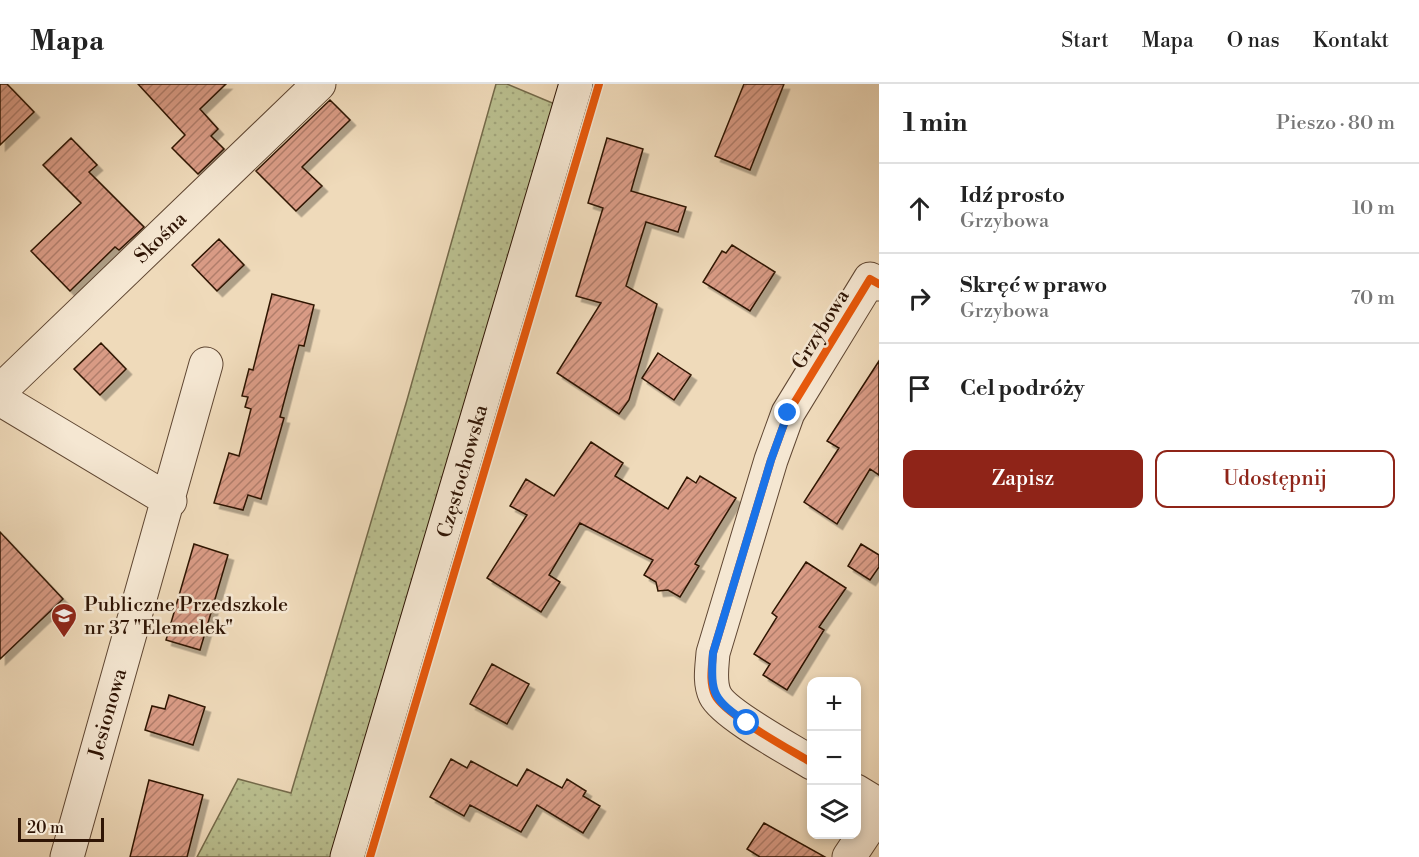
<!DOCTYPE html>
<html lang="pl">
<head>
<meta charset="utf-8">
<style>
  body { margin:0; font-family:"Libre Bodoni",serif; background:#f6f6f6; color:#222 }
  .controls { position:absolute; right:18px; bottom:18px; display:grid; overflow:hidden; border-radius:12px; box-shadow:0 3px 9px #0003 }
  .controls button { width:54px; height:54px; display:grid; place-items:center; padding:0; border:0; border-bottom:2px solid #e0e0e0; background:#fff; color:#222; font:30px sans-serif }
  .scale { position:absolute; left:18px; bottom:15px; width:86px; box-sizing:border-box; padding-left:6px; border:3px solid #2f1505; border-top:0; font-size:16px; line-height:21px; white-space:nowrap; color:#2f1505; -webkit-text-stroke:4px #f5e7d2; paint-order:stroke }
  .stop { position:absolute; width:18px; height:18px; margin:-14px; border:4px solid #1a73e8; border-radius:50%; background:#fff }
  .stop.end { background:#1a73e8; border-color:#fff; box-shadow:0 2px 6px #0008 }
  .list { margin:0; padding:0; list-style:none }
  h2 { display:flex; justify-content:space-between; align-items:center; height:78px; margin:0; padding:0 24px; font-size:26px }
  h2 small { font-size:20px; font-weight:400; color:#767676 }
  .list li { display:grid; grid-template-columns:39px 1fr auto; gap:18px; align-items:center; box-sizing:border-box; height:90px; padding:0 24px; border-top:2px solid #e0e0e0 }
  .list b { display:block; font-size:22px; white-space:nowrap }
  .list p { margin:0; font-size:20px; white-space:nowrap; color:#767676 }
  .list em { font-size:20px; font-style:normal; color:#767676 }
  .actions { display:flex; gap:12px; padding:18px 24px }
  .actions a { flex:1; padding:14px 0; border:2px solid #8f2418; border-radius:12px; text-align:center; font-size:21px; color:#8f2418 }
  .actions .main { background:#8f2418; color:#fff }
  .icon { flex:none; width:33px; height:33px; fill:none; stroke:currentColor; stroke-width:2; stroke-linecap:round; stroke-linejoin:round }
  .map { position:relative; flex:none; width:879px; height:773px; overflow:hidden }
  header { display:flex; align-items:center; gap:36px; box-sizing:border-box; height:84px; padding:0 30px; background:#fff; border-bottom:2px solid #e0e0e0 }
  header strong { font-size:28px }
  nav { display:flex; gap:33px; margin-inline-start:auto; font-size:21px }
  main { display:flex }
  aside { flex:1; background:#fff }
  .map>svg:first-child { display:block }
  .grass { fill:url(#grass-dots); stroke:#746a4a; stroke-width:1.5 }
  .building { fill:url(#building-hatch); stroke:#2f1505; stroke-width:1.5; filter:url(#shadow) }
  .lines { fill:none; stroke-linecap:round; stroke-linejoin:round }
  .minor-casing { stroke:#5f4632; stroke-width:35 }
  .secondary-casing { stroke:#2f1505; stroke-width:35 }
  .minor { stroke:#f5e7d2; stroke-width:33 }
  .secondary { stroke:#f5e7d2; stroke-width:33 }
  .cycleway-casing { stroke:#f5e7d2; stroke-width:11 }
  .cycleway { stroke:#e8590c; stroke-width:8 }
  .route { stroke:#1a73e8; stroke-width:8 }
  .labels { text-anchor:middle; stroke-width:5; stroke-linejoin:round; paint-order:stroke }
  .street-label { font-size:20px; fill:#2f1505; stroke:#f5e7d2 }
  .poi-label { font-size:20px; fill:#2f1505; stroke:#f5e7d2; text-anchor:start }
</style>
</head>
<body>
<header>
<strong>Mapa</strong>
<nav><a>Start</a><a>Mapa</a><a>O nas</a><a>Kontakt</a></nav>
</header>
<main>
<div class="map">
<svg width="879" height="773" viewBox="0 0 879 773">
  <defs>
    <pattern id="grass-dots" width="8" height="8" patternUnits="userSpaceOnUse" patternTransform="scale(1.5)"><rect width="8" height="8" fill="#babf8f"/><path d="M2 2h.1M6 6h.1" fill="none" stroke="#a0a37a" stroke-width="1.8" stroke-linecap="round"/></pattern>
    <pattern id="building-hatch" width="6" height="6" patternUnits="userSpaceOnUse" patternTransform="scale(1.5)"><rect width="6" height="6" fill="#d99b85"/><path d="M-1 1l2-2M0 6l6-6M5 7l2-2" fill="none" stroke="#b07d6b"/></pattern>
    <filter id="shadow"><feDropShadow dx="5.5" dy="5.5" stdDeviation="0" flood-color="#0004"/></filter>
  </defs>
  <rect width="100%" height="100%" fill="#efdaba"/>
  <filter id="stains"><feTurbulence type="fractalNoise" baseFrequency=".00333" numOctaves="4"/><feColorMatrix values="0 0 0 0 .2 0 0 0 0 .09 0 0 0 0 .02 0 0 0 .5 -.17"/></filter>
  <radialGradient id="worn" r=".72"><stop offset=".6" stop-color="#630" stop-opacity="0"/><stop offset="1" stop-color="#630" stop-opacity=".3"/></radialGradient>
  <path class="grass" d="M496 0H507L569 26 347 773H197L238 695 291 709 407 316Z"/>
  <path class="building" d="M0 0H7L34 28 0 61Z
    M138 0H226L200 25 218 45 211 52 224 65 198 90 172 64 185 51Z
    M744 0H784L750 86 715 72Z
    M330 16 350 36 302 83 322 102 296 127 256 87Z
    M71 54 97 81 89 88 144 143 119 166 115 163 70 207 31 167 81 119 43 81Z
    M607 54 643 65 631 107 686 123 678 148 646 138 626 202 657 220 629 316 619 330 557 289 601 219 576 212 603 124 588 119Z
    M219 155 244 181 217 207 192 181Z
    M732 161 775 188 750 227 703 198 722 167 726 169Z
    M272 210 314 221 304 262 299 261 280 333 284 334 261 415 248 411 243 426 214 419 229 369 239 372 251 325 245 323 248 313 242 312 249 285 253 286Z
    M101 259 126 285 100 311 74 285Z
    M658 269 691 291 674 316 642 294Z
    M879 277V391L870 385 837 440 804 418 839 364 827 357Z
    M591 358 623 379 615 392 668 425 687 393 696 399 700 392 736 414 695 480 699 482 680 513 668 506 658 507 656 498 644 491 653 476 580 439 549 491 560 498 541 528 487 494 527 431 510 422 526 395 554 412Z
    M0 448 63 515 0 575Z
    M194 460 228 471 200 566 166 556Z
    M861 460 879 471V483L870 496 848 482Z
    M806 478 846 504 819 543 824 546 787 606 763 591 770 580 754 570 777 533 772 529Z
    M492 580 529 600 507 640 470 620Z
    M169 611 205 623 193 661 145 646 152 622 165 625Z
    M451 675 467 684 471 677 517 702 527 685 562 704 567 695 586 707 583 712 600 722 583 749 537 721 521 748 470 721 464 732 430 713Z
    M149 696 203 711 187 773H130Z
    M764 739 825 773H760L747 765Z"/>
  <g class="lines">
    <defs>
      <path id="minor" d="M0 307 319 0
        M0 315 170 417
        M812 679C791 666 724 630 715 611 709 598 712 583 713 569L771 376 788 329 870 195 879 200
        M856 707 879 721
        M67 773 206 280
        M849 773 879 728"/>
      <path id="secondary" d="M347 773 576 0"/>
    </defs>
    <use href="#minor" class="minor-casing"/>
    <use href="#secondary" class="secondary-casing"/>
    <use href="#minor" class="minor"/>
    <use href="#secondary" class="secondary"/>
    <defs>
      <path id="cycleway" d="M812 679C791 666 724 630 715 611 709 598 712 583 713 569L771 376 788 329 870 195 879 200
        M370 773 599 0"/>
    </defs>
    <use href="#cycleway" class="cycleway-casing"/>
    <use href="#cycleway" class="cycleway"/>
  </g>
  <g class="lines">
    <path class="route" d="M747 639C714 615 710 612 713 569L771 376 788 329"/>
  </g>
  <defs>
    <symbol id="school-pin" viewBox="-11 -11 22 30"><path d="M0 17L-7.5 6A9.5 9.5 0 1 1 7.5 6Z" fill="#8f2418" stroke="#f5e7d2"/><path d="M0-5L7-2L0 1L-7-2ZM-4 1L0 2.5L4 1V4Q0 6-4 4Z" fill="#fff"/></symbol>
  </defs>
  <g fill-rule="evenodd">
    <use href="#school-pin" x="49" y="517" width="30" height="40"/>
  </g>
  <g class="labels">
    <g class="street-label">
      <text transform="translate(160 153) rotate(-44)" y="7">Skośna</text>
      <text transform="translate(820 245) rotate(-58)" y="7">Grzybowa</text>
      <text transform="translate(462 387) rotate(-74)" y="7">Częstochowska</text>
      <text transform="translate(107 629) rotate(-74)" y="7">Jesionowa</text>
    </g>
    <g class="poi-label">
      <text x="84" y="527">Publiczne Przedszkole<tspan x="84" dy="23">nr 37 "Elemelek"</tspan></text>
    </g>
  </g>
  <rect width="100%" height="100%" filter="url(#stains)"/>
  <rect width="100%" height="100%" fill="url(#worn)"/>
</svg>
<div class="controls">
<button>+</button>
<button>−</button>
<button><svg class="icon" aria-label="layers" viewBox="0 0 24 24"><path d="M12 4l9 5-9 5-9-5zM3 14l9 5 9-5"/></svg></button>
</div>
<div class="scale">20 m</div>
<div class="stop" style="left:747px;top:639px"></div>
<div class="stop end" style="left:788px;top:329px"></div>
</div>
<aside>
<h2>1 min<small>Pieszo · 80 m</small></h2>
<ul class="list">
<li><svg class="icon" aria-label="ahead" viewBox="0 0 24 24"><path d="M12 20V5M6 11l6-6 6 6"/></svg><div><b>Idź prosto</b><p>Grzybowa</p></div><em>10 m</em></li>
<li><svg class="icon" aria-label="right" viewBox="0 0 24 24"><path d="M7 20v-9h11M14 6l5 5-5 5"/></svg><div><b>Skręć w prawo</b><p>Grzybowa</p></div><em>70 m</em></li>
<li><svg class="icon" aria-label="arrive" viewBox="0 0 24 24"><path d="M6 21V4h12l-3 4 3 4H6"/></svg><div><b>Cel podróży</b></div></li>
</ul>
<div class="actions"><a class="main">Zapisz</a><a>Udostępnij</a></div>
</aside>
</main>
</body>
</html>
